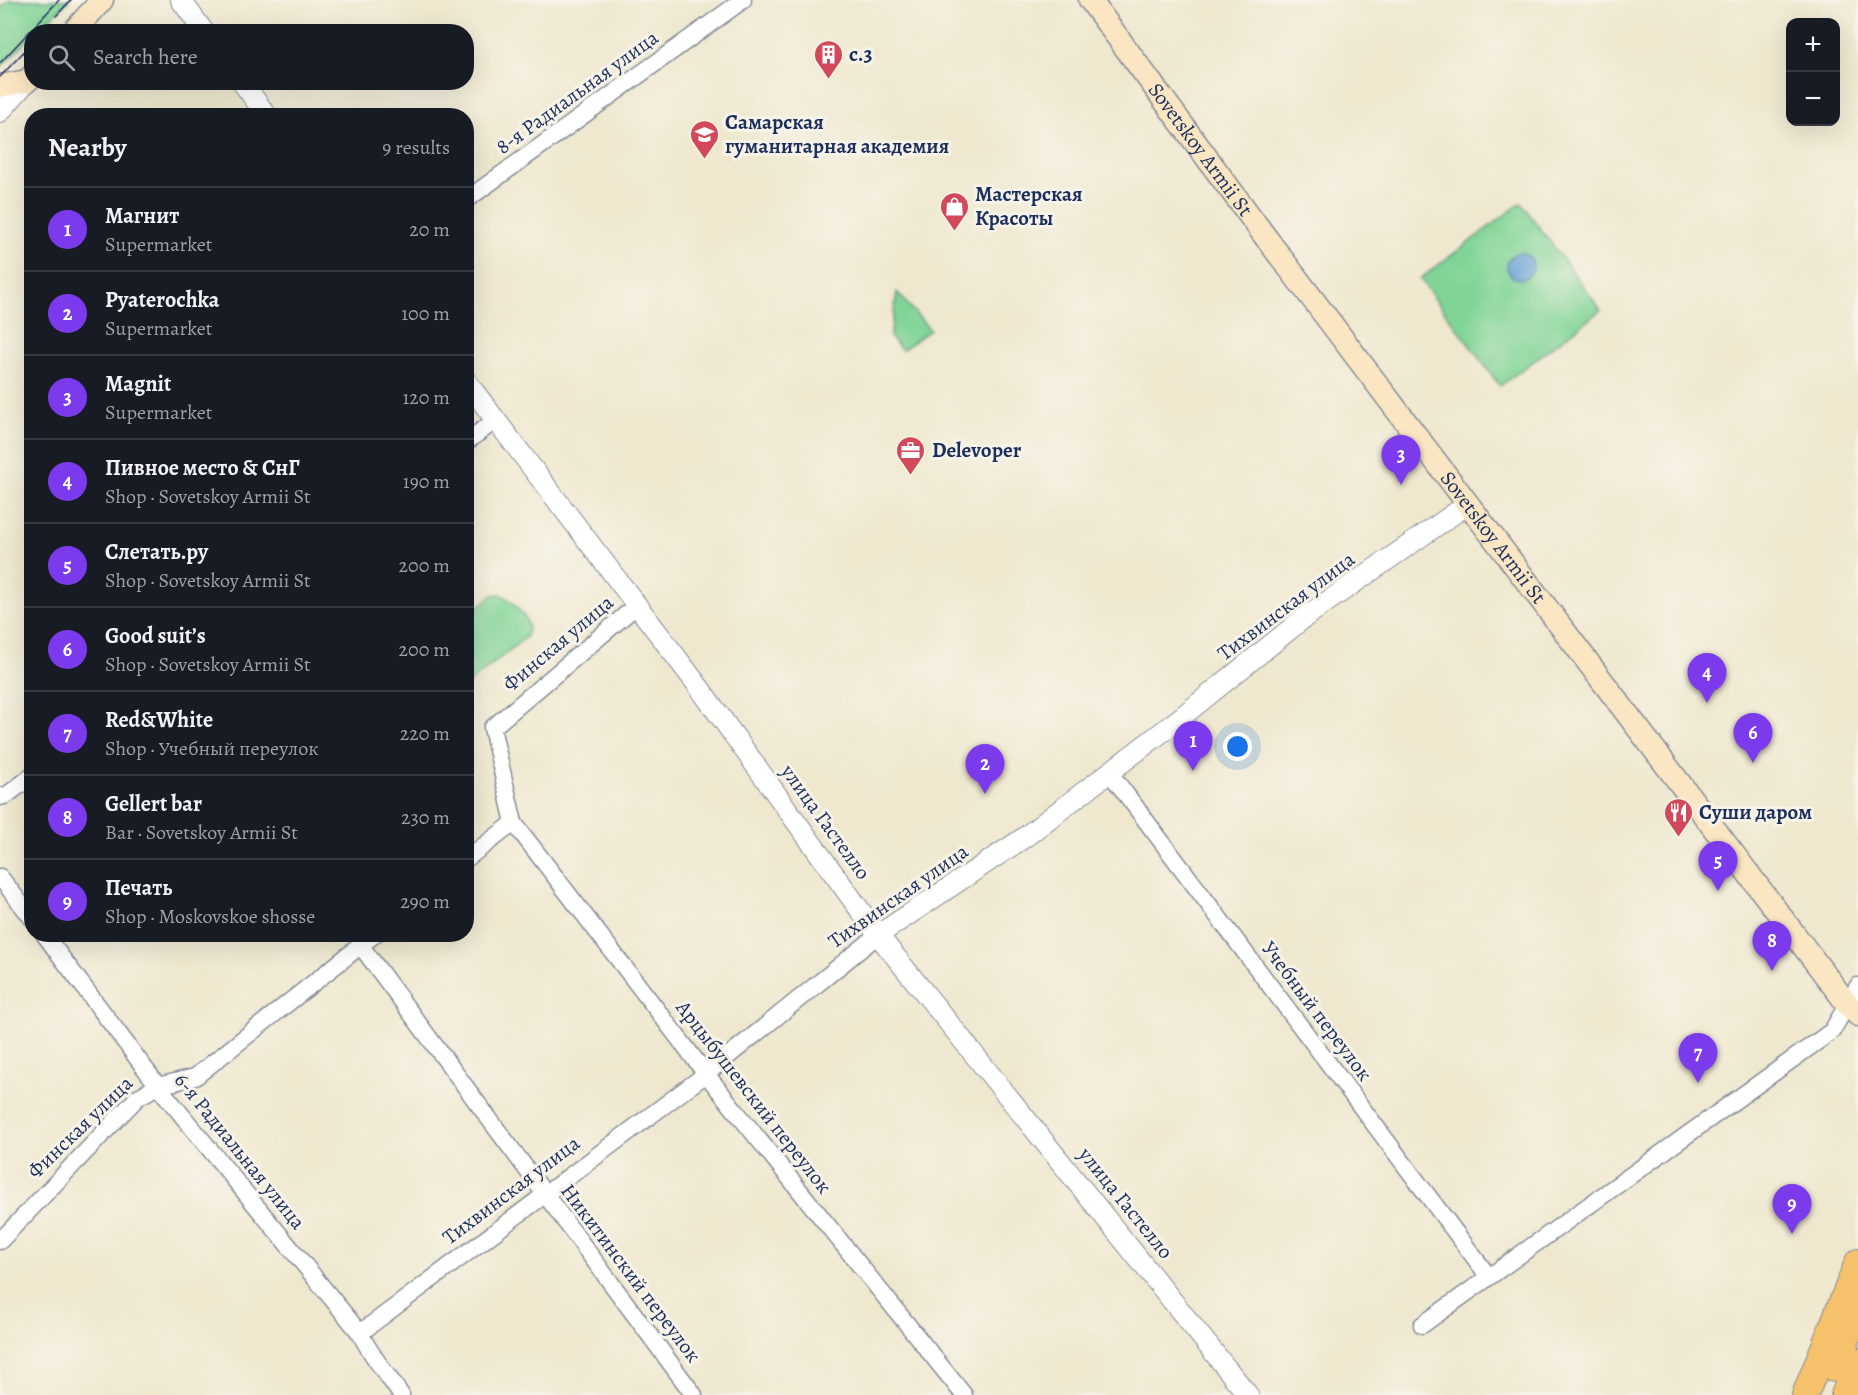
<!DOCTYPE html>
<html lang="en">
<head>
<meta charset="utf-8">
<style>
  body { margin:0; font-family:Alegreya,serif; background:#20242c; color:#f1f3f6 }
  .controls { position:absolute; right:18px; top:18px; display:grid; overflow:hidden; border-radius:12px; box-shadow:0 6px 24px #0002 }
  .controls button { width:54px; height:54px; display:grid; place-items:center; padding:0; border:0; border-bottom:2px solid #363941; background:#171b24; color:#f1f3f6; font:30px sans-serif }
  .you { position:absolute; left:1238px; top:747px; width:21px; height:21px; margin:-15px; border:4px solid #fff; border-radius:50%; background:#1a73e8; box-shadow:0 0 0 9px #1a73e833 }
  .badge { display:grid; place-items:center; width:39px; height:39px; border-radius:50%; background:#7c3aed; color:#fff; font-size:20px; font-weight:700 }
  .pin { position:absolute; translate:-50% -50px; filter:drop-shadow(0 2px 3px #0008) }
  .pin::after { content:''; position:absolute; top:32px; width:21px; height:18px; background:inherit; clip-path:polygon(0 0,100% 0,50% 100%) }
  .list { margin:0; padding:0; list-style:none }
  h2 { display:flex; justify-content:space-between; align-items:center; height:78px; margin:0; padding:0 24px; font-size:26px }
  h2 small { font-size:20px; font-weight:400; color:#9ea1a6 }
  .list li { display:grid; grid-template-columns:39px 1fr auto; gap:18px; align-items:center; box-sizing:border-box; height:84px; padding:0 24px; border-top:2px solid #363941 }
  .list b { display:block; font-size:22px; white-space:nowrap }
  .list p { margin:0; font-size:20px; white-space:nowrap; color:#9ea1a6 }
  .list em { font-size:20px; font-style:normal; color:#9ea1a6 }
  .icon { flex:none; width:33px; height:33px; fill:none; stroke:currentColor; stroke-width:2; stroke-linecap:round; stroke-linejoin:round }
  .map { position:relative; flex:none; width:1858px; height:1395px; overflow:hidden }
  .search { position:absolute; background:#171b24; box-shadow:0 6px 24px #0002; left:24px; top:24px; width:450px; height:66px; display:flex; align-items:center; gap:15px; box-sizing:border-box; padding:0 21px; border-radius:24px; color:#9ea1a6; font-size:22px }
  .panel { position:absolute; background:#171b24; box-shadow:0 6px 24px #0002; left:24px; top:108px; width:450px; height:834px; border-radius:24px }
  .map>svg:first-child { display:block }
  .green { fill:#80d496; stroke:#4e827a; stroke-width:1.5 }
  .water { fill:#64a0d5; stroke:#40689a; stroke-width:1.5 }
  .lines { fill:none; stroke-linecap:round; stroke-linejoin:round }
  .minor-casing { stroke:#858c96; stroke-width:19 }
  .tertiary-casing { stroke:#858c96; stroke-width:22 }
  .secondary-casing { stroke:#858c96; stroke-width:25 }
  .primary-casing { stroke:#858c96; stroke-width:28 }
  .minor { stroke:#fff; stroke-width:16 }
  .tertiary { stroke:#fff; stroke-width:20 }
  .secondary { stroke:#fbe6c4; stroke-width:22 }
  .primary { stroke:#f5c16b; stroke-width:26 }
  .tram { stroke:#1b2f5e; stroke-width:1.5 }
  .labels { text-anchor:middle; stroke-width:6; stroke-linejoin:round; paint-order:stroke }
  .poi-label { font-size:21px; font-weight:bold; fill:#1b2f5e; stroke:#f7f3e8; text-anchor:start }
  .street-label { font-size:21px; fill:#1b2f5e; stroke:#f7f3e8 }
</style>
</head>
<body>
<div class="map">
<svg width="1858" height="1395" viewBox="0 0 1858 1395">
  <rect width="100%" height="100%" fill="#f7f3e8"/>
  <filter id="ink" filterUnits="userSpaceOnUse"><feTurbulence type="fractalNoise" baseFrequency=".0167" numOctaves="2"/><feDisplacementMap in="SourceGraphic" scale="12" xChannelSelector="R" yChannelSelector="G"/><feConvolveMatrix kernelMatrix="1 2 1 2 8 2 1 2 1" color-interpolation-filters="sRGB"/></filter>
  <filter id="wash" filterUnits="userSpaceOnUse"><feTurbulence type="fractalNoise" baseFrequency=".008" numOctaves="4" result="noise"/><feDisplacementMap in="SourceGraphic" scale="24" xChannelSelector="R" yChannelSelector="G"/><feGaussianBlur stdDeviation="1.35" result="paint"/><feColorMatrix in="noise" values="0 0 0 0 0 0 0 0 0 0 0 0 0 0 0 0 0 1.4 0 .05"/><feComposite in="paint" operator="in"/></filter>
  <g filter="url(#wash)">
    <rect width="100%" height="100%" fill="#efe8cf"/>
    <path class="green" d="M9 0H69L37 31 32 32 31 37 0 68V9Z
      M1521 203 1601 310 1500 386 1420 279Z
      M897 292 930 330 902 350 890 337Z
      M500 594C509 597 528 617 528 627 528 629 526 635 526 637L467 685V617L492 595Z"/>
    <path class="water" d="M1507 266a13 13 0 1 1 26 0a13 13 0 1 1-26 0Z"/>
  </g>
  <g filter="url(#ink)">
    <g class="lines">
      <defs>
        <path id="minor" d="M466 200 743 0
          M466 442 496 420
          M1110 773 1489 1277
          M0 797 7 795 32 776
          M514 823 706 1074 964 1395
          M466 859 514 823 492 728 636 606
          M0 877 32 918
          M44 934 158 1086 360 1333C371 1356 387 1374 401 1395
          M361 946 694 1395
          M0 1241 138 1097 158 1086 195 1077 375 934
          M1422 1325 1832 1031 1858 986
          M360 1333 706 1074 878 935"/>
        <path id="tertiary" d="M181 0 204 32
          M242 82 267 116
          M0 112 27 81
          M466 381 696 683 878 935 1248 1395
          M878 935 1025 837 1179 719 1305 617 1468 504"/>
        <g id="secondary">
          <path id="s1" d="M1090 0 1264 235 1848 1005 1858 1015"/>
          <path d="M73 32 102 0"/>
          <path d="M0 86 27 81 32 76"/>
        </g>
        <path id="primary" d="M1835 1369 1858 1310
          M1805 1395 1858 1262
          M1844 1395 1858 1361"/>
      </defs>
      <use href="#minor" class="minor-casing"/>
      <use href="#tertiary" class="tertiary-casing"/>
      <use href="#secondary" class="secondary-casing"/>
      <use href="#primary" class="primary-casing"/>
      <use href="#minor" class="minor"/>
      <use href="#tertiary" class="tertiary"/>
      <use href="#secondary" class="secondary"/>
      <use href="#primary" class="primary"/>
      <path class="tram" d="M56 16 71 0
        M0 63 59 0
        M0 77 32 43"/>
    </g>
  </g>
  <defs>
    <symbol id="building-pin" viewBox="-11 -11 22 30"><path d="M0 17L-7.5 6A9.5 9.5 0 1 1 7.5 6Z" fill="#d1495b" stroke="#f7f3e8"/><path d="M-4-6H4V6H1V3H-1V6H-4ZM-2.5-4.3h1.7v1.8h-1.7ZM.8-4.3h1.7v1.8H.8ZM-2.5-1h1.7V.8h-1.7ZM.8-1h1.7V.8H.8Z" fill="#fff"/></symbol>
    <symbol id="university-pin" viewBox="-11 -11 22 30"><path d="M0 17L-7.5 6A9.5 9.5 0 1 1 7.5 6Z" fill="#d1495b" stroke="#f7f3e8"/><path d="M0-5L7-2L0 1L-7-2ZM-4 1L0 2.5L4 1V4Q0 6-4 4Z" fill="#fff"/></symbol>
    <symbol id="shop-pin" viewBox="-11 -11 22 30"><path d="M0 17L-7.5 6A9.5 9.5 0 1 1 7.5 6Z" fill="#d1495b" stroke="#f7f3e8"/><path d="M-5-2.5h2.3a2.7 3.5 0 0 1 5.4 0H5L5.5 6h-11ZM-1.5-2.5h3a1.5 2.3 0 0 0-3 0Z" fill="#fff"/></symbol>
    <symbol id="office-pin" viewBox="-11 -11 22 30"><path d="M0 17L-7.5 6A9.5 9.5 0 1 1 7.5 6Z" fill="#d1495b" stroke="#f7f3e8"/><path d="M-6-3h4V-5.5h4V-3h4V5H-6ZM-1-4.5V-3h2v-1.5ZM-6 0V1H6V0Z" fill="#fff"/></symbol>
    <symbol id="restaurant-pin" viewBox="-11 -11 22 30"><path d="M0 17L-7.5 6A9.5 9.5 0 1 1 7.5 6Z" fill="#d1495b" stroke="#f7f3e8"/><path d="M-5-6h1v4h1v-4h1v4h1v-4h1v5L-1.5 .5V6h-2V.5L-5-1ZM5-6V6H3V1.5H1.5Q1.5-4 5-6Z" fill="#fff"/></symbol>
  </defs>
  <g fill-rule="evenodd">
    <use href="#building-pin" x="812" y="38" width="33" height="45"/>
    <use href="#university-pin" x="688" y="118" width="33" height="45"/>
    <use href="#shop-pin" x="938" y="190" width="33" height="45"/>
    <use href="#office-pin" x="894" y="434" width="33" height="45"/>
    <use href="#restaurant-pin" x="1662" y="796" width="33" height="45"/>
  </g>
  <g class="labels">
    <g class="poi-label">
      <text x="849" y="61">с.3</text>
      <text x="725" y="129">Самарская<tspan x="725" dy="24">гуманитарная академия</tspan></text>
      <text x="975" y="201">Мастерская<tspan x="975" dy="24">Красоты</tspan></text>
      <text x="932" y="457">Delevoper</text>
      <text x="1699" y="819">Суши даром</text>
    </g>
    <g class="street-label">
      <text transform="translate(577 92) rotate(-36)" y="7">8-я Радиальная улица</text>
      <text dy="7" stroke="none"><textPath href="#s1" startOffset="186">Sovetskoy Armii St</textPath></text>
      <text dy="7" stroke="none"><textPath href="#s1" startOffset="672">Sovetskoy Armii St</textPath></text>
      <text transform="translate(1286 606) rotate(-37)" y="7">Тихвинская улица</text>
      <text transform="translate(558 643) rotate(-40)" y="7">Финская улица</text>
      <text transform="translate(826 822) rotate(54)" y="7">улица Гастелло</text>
      <text transform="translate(898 896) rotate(-35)" y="7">Тихвинская улица</text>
      <text transform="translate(1317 1011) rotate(53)" y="7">Учебный переулок</text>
      <text transform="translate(754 1097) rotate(52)" y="7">Арцыбушевский переулок</text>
      <text transform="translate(80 1127) rotate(-44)" y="7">Финская улица</text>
      <text transform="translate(240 1151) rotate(51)" y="7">6-я Радиальная улица</text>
      <text transform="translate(511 1190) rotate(-37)" y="7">Тихвинская улица</text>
      <text transform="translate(1126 1203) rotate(51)" y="7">улица Гастелло</text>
      <text transform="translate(631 1273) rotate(53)" y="7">Никитинский переулок</text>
    </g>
  </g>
</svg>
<div class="controls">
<button>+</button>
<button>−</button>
</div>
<div class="you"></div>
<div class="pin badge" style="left:1193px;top:771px">1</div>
<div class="pin badge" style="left:985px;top:794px">2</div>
<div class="pin badge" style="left:1401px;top:485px">3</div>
<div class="pin badge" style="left:1707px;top:703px">4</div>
<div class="pin badge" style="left:1718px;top:891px">5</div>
<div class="pin badge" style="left:1753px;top:763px">6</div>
<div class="pin badge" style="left:1698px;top:1083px">7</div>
<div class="pin badge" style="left:1772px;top:971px">8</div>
<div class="pin badge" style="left:1792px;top:1234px">9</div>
<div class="search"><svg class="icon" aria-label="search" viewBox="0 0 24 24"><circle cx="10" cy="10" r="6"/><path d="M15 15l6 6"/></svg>Search here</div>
<section class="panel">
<h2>Nearby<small>9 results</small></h2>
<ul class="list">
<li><span class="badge">1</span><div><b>Магнит</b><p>Supermarket</p></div><em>20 m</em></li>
<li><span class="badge">2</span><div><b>Pyaterochka</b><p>Supermarket</p></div><em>100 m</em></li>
<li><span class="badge">3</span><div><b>Magnit</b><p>Supermarket</p></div><em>120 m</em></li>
<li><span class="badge">4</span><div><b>Пивное место &amp; СнГ</b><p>Shop · Sovetskoy Armii St</p></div><em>190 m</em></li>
<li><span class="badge">5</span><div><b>Слетать.ру</b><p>Shop · Sovetskoy Armii St</p></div><em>200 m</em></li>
<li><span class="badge">6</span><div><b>Good suit’s</b><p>Shop · Sovetskoy Armii St</p></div><em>200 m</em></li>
<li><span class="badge">7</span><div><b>Red&amp;White</b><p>Shop · Учебный переулок</p></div><em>220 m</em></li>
<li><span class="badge">8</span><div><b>Gellert bar</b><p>Bar · Sovetskoy Armii St</p></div><em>230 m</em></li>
<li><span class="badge">9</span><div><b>Печать</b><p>Shop · Moskovskoe shosse</p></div><em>290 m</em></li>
</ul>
</section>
</div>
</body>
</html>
